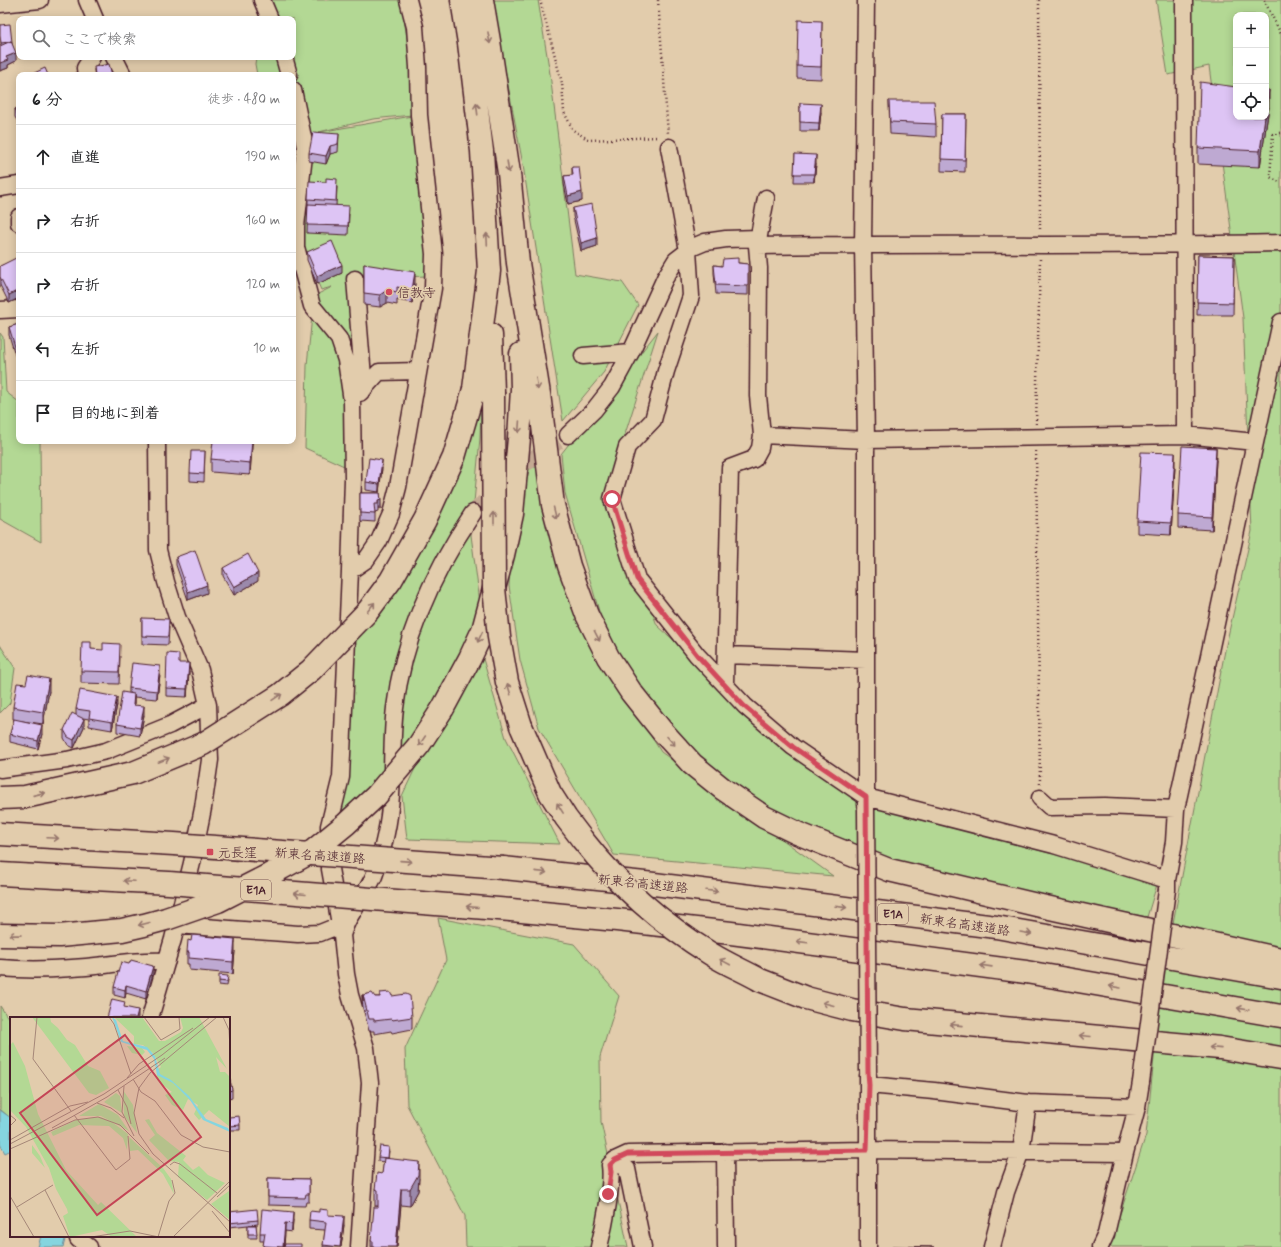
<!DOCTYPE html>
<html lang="ja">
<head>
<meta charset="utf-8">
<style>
  body { margin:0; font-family:Mynerve,"Klee One",sans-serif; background:#f2f2f2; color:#202124 }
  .controls { position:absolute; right:12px; top:12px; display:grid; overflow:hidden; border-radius:8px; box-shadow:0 2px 10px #0003 }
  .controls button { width:36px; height:36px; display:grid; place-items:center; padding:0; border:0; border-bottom:1px solid #e0e0e0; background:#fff; color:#202124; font:20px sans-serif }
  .stop { position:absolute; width:12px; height:12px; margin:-9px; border:3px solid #d1495b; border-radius:50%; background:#fff }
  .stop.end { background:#d1495b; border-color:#fff; box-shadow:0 1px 4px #0008 }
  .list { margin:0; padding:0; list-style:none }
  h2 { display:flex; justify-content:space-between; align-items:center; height:52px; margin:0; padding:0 16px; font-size:17px }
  h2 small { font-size:13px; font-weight:400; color:#757577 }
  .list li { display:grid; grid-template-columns:26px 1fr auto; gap:12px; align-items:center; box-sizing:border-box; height:64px; padding:0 16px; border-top:1px solid #e0e0e0 }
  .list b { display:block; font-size:15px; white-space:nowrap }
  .list em { font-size:13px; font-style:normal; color:#757577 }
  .icon { flex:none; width:22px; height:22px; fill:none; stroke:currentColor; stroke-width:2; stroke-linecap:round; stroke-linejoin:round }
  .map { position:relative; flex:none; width:1281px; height:1247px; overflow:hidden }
  .search { position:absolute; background:#fff; box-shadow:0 2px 10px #0003; left:16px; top:16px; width:280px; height:44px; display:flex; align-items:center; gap:10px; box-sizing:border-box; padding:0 14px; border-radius:8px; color:#757577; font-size:15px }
  .panel { position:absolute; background:#fff; box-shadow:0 2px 10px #0003; left:16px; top:72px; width:280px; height:372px; border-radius:8px }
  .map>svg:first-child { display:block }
  .green { fill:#b3d894; stroke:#7e7c60; fill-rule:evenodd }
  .water { fill:#85d5df; stroke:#6d8c97 }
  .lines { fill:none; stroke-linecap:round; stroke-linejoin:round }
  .minor-tunnel { stroke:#c4a992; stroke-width:16; stroke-dasharray:16 8; stroke-linecap:butt }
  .minor-casing { stroke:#4a1f2b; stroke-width:19 }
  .highway-casing { stroke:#4a1f2b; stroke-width:25 }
  .path { stroke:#4a1f2b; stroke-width:2.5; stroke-dasharray:1 3; stroke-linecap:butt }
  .minor { stroke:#e2ccac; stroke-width:16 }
  .highway { stroke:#e2ccac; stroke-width:22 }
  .minor-bridge-casing { stroke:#4a1f2b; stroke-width:19; stroke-linecap:butt }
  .highway-bridge-casing { stroke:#4a1f2b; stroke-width:25; stroke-linecap:butt }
  .minor-bridge { stroke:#e2ccac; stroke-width:16 }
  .highway-bridge { stroke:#e2ccac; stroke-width:22 }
  .wall { fill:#bea9d2; stroke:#4a1f2b }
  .shaded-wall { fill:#9b89ab; stroke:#4a1f2b }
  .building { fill:#ddc4f4; stroke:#4a1f2b }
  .oneway { stroke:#96766c }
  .route { stroke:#d1495b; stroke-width:5 }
  .poi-dot { fill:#d1495b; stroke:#e2ccac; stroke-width:1.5 }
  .labels { text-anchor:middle; stroke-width:3.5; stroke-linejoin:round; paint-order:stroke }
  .shield { fill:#e2ccac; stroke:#785352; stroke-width:1 }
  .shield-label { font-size:12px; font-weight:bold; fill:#4a1f2b }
  .poi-label { font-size:13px; fill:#4a1f2b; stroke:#e2ccac; text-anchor:start }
  .street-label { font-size:13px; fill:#4a1f2b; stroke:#e2ccac }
  .inset-road { fill:none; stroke:#a58778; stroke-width:1 }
  .view { fill:#c44556; fill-opacity:0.15; stroke:#c44556; stroke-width:2 }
  .inset-edge { fill:none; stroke:#4a1f2b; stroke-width:2 }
</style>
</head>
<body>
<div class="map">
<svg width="1281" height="1247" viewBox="0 0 1281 1247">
  <rect width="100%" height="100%" fill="#e2ccac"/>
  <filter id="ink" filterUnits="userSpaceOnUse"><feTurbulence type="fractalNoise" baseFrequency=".025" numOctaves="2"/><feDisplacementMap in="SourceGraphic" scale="8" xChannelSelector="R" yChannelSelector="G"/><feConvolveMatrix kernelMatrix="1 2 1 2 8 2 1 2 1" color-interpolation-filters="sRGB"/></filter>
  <g filter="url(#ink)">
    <path class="green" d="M255 0H401L419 115 427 276 355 279 363 382 350 389 344 466 305 448 307 365 314 296 332 287 321 290 296 232 293 195V75H257L255 64 256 57H293V19H260V15ZM412 115V116L319 132 373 119Z
      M492 0H538L550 74 575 274 622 282 638 305 604 372 563 421 523 165Z
      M1156 0H1281V1247H1104L1121 1211 1146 1135 1162 981 1226 645 1252 531 1243 318 1209 66 1168 75ZM1236 15H1266V117H1236Z
      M658 331 619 453 622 532 657 625 781 738 883 810 1158 881 1147 917 882 864 783 818 672 742 607 639 565 493 561 454Z
      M0 333 3 337 6 392 19 402V441H40L41 542 0 519Z
      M481 404 480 438 471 535 481 610 426 722 386 772 333 825 351 646 403 583Z
      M530 467H541L619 684 661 752 833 876 614 855 539 728 520 660 509 586 511 540Z
      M0 645 15 668 10 703 0 713Z
      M481 652 506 738 560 844 407 839 402 796 430 737 470 683Z
      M438 918 574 944 619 996 600 1057 601 1122 628 1247H466L465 1216 407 1105 405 1049 446 960Z
      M0 1006 11 1022V1119L0 1109Z"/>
    <path class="water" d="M0 1110 11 1118V1153L9 1151 5 1153 0 1144Z
      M41 1236H66L63 1247H38Z"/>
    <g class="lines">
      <path class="minor-tunnel" d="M473 513 500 486 528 462 568 435"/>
      <defs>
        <path id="minor" d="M87 0 95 19
          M262 0 270 19
          M866 0 863 244 866 440V805
          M1184 0 1185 435
          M0 4 40 0
          M114 57 123 75
          M284 57 289 75
          M86 75 85 68 92 57
          M293 90 305 147 296 226V247L312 306 339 339 346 360 352 401 353 479 350 571
          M669 147 688 251 691 296 666 371 653 420 627 447 612 499 637 579 697 655 745 706 793 747 866 797 1054 845 1167 880
          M0 188 19 185
          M19 217V223
          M355 279 364 389
          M0 310 19 309
          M583 356 631 352
          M360 393 379 372 418 371
          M568 435 594 410 612 387 631 352 665 278 676 260 693 247 705 242 726 239 758 238 757 246C932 243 1106 247 1281 243
          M762 435 866 440 1185 435 1255 442
          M726 655 866 660
          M725 684 730 468 754 459 760 448 762 435 758 396 759 268 757 246 766 198
          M0 769 67 760 106 751 170 725 208 705
          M1040 798 1050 807 1105 806 1176 809
          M1167 890V880L1174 842 1176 809 1281 322
          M177 925 298 934 320 933 340 925
          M342 935C344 929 346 923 349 918 357 904 367 891 374 876 379 863 383 847 386 833 395 792 390 749 395 708 403 638 434 571 473 513
          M0 968C35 971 70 969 105 965 126 962 145 960 167 961
          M150 1018 173 939 192 863 203 808 210 760 208 705 200 670 177 617 166 582 158 550 157 441
          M869 1085 934 1091 1028 1103 1137 1107 1141 1082
          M725 1152 726 1247
          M1125 1153 1137 1107
          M615 1160 627 1169 643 1247
          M78 1239 89 1247
          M359 1247 370 1083 366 1048 350 995 346 974 342 935 330 869 329 826 341 777 350 571 366 560 379 541 391 514 398 487 433 288 434 254 419 115 418 67 415 27 408 0
          M599 1247C604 1227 613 1185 610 1165L615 1160 628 1154 867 1150 1125 1153 1106 1234 1100 1247
          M868 1247V1075
          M992 1247 1006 1192 1021 1151 1028 1103"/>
        <path id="highway" d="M462 0 469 43 482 151 489 271 474 389
          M482 0 489 41 509 173 518 263 539 394 553 505 569 566 587 615 608 657 631 692 662 731 692 764 723 789 764 817 797 833 889 870 1041 906 1281 959
          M491 335 493 392
          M443 708 470 658 483 630 503 555 512 514 519 438 522 389 521 354
          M521 726 550 793 566 818 582 839
          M503 868 654 884 996 927 1281 977
          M511 910 617 920 731 933 1026 972 1281 1016
          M760 980 806 998 852 1010 905 1019 1220 1048 1281 1058"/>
      </defs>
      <use href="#minor" class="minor-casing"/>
      <use href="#highway" class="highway-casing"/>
      <path class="path" d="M540 0 562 83 564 112 573 130 589 140 658 137
        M658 0 668 134
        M1039 0 1040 230
        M1264 0 1281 34
        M1281 133 1273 134 1270 177 1281 183
        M1036 424 1040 259
        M1036 451 1040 784"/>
      <use href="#minor" class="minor"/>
      <use href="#highway" class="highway"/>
      <defs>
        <path id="minor-bridge" d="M866 809 868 1072
          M1141 1082 1167 890"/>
        <path id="highway-bridge" d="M493 392 494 588 499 637 507 682 521 726
          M0 798 25 797 133 773 203 744 280 695 311 670 368 611 391 580 425 520 454 457 474 389
          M0 834 174 844 503 868
          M582 839C618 885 662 924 711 954 727 964 744 971 760 980
          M0 874 169 883 511 910
          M0 935 59 936 122 930 144 925 166 919 218 901 269 875 313 851 346 824 376 796 419 745 443 708"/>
      </defs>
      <use href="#minor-bridge" class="minor-bridge-casing"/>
      <use href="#highway-bridge" class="highway-bridge-casing"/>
      <use href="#minor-bridge" class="minor-bridge"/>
      <use href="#highway-bridge" class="highway-bridge"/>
    </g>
    <path class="wall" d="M822 21 821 79 797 78V66Z
      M0 25 12 42V45L16 61 8 65V68L0 71V46H1Z
      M889 101 936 124V137L890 134Z
      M800 103 821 112 819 131H800Z
      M19 107V124L15 117V109Z
      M1269 107 1260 167 1198 164V148Z
      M942 114H966L965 172 941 171Z
      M339 134 338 152 330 154 326 164 309 161V153Z
      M795 154 816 164 814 182H794Z
      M572 167 582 201 568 204 564 184V176L572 175Z
      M337 187 336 205 349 214 348 235 307 233 308 199Z
      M573 208 597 246 581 251 573 216Z
      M307 252 342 273 317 284 307 260Z
      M1198 255 1234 256 1233 315H1197Z
      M19 259V298L9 303 0 285V266Z
      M738 263 748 264V295L716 294 714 273V265L722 266Z
      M364 264 415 284 412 303 397 300V305L387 303 380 307 364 305Z
      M19 324V357L16 358 9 335V327Z
      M252 441 250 475 211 472V459Z
      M205 451 204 482 190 481V473Z
      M1216 460 1212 530 1178 528V515Z
      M1175 466 1171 535 1137 533V521Z
      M382 468 379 492 366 490V482Z
      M360 493H380L381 509H378V512L375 513V522L360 521Z
      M176 557 207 593 188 600 176 565Z
      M223 568 258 581 234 595 223 576Z
      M142 618 169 627 168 645 142 644Z
      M91 649 120 656 119 684 81 683V671Z
      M179 663 189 672 187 697 166 696V688Z
      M160 674 157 699 134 697V705L144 715 140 736 117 732V724L129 693V688Z
      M49 691 43 724 22 721 42 734 38 749 10 742V734L14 719H13V707Z
      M117 705 112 730 89 726V719L83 718 84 727 74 748 68 745 64 738V730L76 715V709Z
      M235 951 233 974 189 970V964H187V952Z
      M153 974 146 999 126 993 125 998 114 995V987Z
      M228 980 227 986 219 985V981Z
      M380 993 392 996 412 1017V1029L392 1033 391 1031 374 1034V1031H369L363 1007 362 999V995L375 997H380Z
      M229 1075 232 1090V1098L229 1099Z
      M229 1117 240 1125V1130H229Z
      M389 1151 388 1159 419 1178 418 1191 410 1206 401 1205 397 1247H371V1241L378 1207V1206H375V1189L382 1174 384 1162 378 1161V1157Z
      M268 1178 309 1179V1202H306L305 1206 268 1205Z
      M229 1212 258 1220V1224L249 1225H256L257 1238H248V1225L229 1227Z
      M328 1215 344 1225 341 1247H323L325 1230 309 1229V1220Z
      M293 1220 292 1232 285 1231 284 1247H263L264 1241H260V1233Z"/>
    <path class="shaded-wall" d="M16 53V61L8 65V68L0 71V63L6 57Z
      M1269 90V107L1260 167V151L1265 117H1266V111Z
      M821 104V112L819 131V123Z
      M330 146V154L326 164V156Z
      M816 155V164L814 182V174Z
      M582 192V201L568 204V196Z
      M597 238V246L581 251V243Z
      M342 265V273L317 284V276Z
      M415 272V284L412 303V290Z
      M19 290V298L9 303V295Z
      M387 290V303L380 307V295Z
      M19 349V357L16 358V350Z
      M252 441V448L250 475V463Z
      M1216 448V460L1212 530V517Z
      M1175 453V466L1171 535V523Z
      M382 460V468L379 492V484Z
      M381 500V509H378V501Z
      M258 573V581L234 595V587Z
      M207 585V593L188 600V592Z
      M189 663V672L187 697V689Z
      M160 666V674L157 699V691Z
      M49 679V691L43 724V712Z
      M134 694V702L133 713V705Z
      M117 697V705L112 730V722Z
      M144 706V715L140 736V728Z
      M84 719V727L74 748V740Z
      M42 725V734L38 749V741Z
      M235 939V951L233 974V962Z
      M153 966V974L146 999V991Z
      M126 985V993L125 998V990Z
      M138 1010V1018H136Z
      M419 1162V1178L418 1191 410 1206V1189Z
      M401 1189V1205L397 1247H396Z
      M293 1212V1220L292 1232V1224Z
      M344 1216V1225L341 1247H340Z
      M285 1223V1231L284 1247H283Z"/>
    <path class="building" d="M798 20 822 21 821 67 797 66Z
      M10 24 12 42H11V41L9 42 1 43 0 36V25Z
      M11 41 16 53 6 57 8 60 0 63V46Z
      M109 64 112 75H95L94 67Z
      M45 68 48 75H30Z
      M1200 82 1236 87V117H1265L1260 151 1198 148Z
      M1266 90H1269L1266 111Z
      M889 101H934L936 124 890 122Z
      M800 103 821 104 819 123 800 122Z
      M19 107V116L15 109Z
      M942 114H966L965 160 941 159Z
      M313 132 339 134 338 144 330 146 326 156 309 153Z
      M795 154 816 155 814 174H794Z
      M572 167H579L582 192 568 196 564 176 573 175Z
      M326 178 337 179 336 201 308 199 309 181 326 182Z
      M308 204 349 206 348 226 307 225Z
      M592 204 597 238 581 243 573 208Z
      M332 241 342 265 317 276 307 252Z
      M1198 255 1234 256 1233 303 1197 302Z
      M18 257 19 259V290L9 295 0 277V266Z
      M738 258V263L748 264V286L716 285 714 265 722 266 723 259Z
      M364 264 415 272 412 290 397 287V292L387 290 380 295 364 293Z
      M19 324V349L16 350 9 327Z
      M213 441H252L250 463 211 459Z
      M1182 446 1216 448 1212 517 1178 515Z
      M191 451H205L204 474 190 473Z
      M1141 452 1175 453 1171 523 1137 521Z
      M369 458 382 460 379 484 366 482Z
      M360 493H380L381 500 378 501V504H374L375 514 360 513Z
      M195 550 207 585 188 592 176 557Z
      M248 554 258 573 234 587 223 568Z
      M142 618 169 619 168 637 142 636Z
      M82 642H91V649L103 650V643L120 644 119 672 81 671Z
      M167 653 179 654V663H189L187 689 166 688Z
      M132 663 160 666 157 691 129 688Z
      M28 675 49 679 43 712 13 707 17 683 26 684Z
      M80 690 117 697 112 722 89 718 90 711 76 709Z
      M122 692 134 694 133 705 144 706 140 728 117 724Z
      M72 713 84 719 74 740 68 737 64 730Z
      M14 719 42 725 38 741 10 734Z
      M192 935 235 939 233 962 189 958V952H187L188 940 191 941Z
      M131 960 153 966 146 991 126 985 125 990 114 987 121 962 129 964Z
      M219 975 228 976 227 982 219 981Z
      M390 992 392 996 406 994 410 996 412 1017 392 1020 391 1019 374 1021V1019H369L363 995 372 993 375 997H380V993Z
      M362 995H363V1001Z
      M112 999 125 1002 124 1007 138 1010 136 1018H107Z
      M229 1075 232 1090 229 1091Z
      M239 1116 240 1125 229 1126V1117Z
      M380 1146 389 1147 388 1158 378 1157Z
      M384 1158 419 1162 418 1175 410 1189H401L396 1247H373V1241H371L374 1207H378V1190L375 1189 377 1173 382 1174Z
      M268 1178 309 1179V1194H306L305 1198 268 1197Z
      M257 1209 258 1220 229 1223V1212Z
      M262 1209 293 1212 292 1224 285 1223 283 1247 263 1246 265 1233H260Z
      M319 1209 328 1210V1215L344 1216 340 1247 323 1245 326 1222 309 1220 310 1211 319 1212Z
      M248 1225H256L257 1234H248Z
      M285 1244H301V1247H284Z
      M893 1246 934 1247H893Z"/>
    <defs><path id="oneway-shaft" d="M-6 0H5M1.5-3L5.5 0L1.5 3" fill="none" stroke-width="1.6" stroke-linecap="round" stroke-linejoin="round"/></defs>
    <g class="oneway">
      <use href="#oneway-shaft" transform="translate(489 38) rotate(80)"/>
      <use href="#oneway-shaft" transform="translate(477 109) rotate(-97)"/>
      <use href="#oneway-shaft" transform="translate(508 167) rotate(82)"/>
      <use href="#oneway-shaft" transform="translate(487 239) rotate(-93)"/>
      <use href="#oneway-shaft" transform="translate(537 384) rotate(81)"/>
      <use href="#oneway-shaft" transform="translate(519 427) rotate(94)"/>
      <use href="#oneway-shaft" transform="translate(555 513) rotate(76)"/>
      <use href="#oneway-shaft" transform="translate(494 518) rotate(-90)"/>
      <use href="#oneway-shaft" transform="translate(371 607) rotate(-52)"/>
      <use href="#oneway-shaft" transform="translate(597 636) rotate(63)"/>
      <use href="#oneway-shaft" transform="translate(480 637) rotate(115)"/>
      <use href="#oneway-shaft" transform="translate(509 689) rotate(-107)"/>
      <use href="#oneway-shaft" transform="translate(277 697) rotate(-34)"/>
      <use href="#oneway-shaft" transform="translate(422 741) rotate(124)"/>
      <use href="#oneway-shaft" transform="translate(671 741) rotate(48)"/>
      <use href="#oneway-shaft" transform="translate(164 760) rotate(-22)"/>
      <use href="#oneway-shaft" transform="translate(39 794) rotate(-13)"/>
      <use href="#oneway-shaft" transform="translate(560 808) rotate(-122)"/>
      <use href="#oneway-shaft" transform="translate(53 838) rotate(3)"/>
      <use href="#oneway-shaft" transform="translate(406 861) rotate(4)"/>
      <use href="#oneway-shaft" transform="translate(541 872) rotate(6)"/>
      <use href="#oneway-shaft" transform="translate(129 881) rotate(-177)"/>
      <use href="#oneway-shaft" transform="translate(712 891) rotate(7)"/>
      <use href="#oneway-shaft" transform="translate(300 894) rotate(-175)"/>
      <use href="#oneway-shaft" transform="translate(472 907) rotate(-175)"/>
      <use href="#oneway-shaft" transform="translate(841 907) rotate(7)"/>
      <use href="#oneway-shaft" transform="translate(144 924) rotate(166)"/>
      <use href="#oneway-shaft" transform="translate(1026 933) rotate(10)"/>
      <use href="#oneway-shaft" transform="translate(15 935) rotate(-179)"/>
      <use href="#oneway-shaft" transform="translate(802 942) rotate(-173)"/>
      <use href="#oneway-shaft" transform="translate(725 962) rotate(-152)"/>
      <use href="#oneway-shaft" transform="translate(986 966) rotate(-172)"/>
      <use href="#oneway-shaft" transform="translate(1115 987) rotate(-170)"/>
      <use href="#oneway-shaft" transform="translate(828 1004) rotate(-165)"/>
      <use href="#oneway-shaft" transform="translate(1243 1009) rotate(-170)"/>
      <use href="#oneway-shaft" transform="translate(956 1025) rotate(-174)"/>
      <use href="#oneway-shaft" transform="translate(1085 1036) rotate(-175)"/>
      <use href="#oneway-shaft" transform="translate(1215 1048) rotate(-174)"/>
    </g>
  </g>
  <g class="lines" filter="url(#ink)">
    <path class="route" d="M608 1194 611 1172 610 1165 615 1160 628 1154 867 1150 869 1085 868 1072 866 797 793 747 744 706 697 655 637 579 612 499"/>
  </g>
  <g class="poi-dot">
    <circle cx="389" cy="292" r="4"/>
    <rect x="206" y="848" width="8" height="8" rx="2"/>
  </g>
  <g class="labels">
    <g class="shield">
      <rect x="241" y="880" width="30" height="20" rx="3"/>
      <rect x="878" y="904" width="30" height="20" rx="3"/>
    </g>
    <g class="shield-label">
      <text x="256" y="894">E1A</text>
      <text x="893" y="918">E1A</text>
    </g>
    <g class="poi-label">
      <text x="397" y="297">信教寺</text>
      <text x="218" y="857">元長窪</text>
    </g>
    <g class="street-label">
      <text transform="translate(320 855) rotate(4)" y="5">新東名高速道路</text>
      <text transform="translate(643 883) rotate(6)" y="5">新東名高速道路</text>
      <text transform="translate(965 924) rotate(8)" y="5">新東名高速道路</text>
    </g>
  </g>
  <g transform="translate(10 1017)">
    <rect width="220" height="220" fill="#e2ccac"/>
    <path d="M22 0H40L41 5 48 11 57 23 65 28 78 49 90 54 99 71 86 78 79 76ZM104 0H132L149 24H155L171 15 173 11 170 0H189L217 52 206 40 210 55H215L220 60V110L199 93 189 103 184 97 188 88 178 82 173 93 162 88 155 78 162 75 147 63V53L151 50 143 36 133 28 124 27V19ZM3 25 15 49 28 97 56 153 88 188 91 185 127 220H102L92 213 60 220 53 199 58 196 57 192 46 172 39 151 16 110 0 93V28ZM117 29 132 31 135 35 132 38 122 36ZM113 73 123 88 127 116 114 99ZM106 76 110 79 112 96 94 85ZM89 87 108 98 119 114 91 99H69ZM91 100 102 105 118 117 117 133 113 121 99 109 69 108 43 119 41 115 66 103ZM139 102 147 116 176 139 173 143 183 153 189 149 198 158 215 166 197 183 168 160 169 145 159 144 139 123 145 118 135 103ZM119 120 153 151 161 162 164 177 153 157 128 133 120 134ZM22 128 30 139 35 151 22 136ZM219 174 220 175V203L201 187Z" fill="#b3d894"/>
    <path d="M102 0 106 3 113 24 137 30 145 39 150 57 161 63 179 79 196 102 218 111 220 115 193 103 180 83 163 66 147 58 144 42 137 33 111 25Z" fill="#85d5df"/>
    <path class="inset-road" d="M27 0 23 42 61 94M99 0 104 7 121 57M134 0 151 23 170 12 169 0M207 0 140 56 129 71 124 96 129 117 143 137 220 205M213 0 219 13 220 32M117 61 129 47 183 11M123 62 131 75 145 84 171 118 193 130 220 135M114 69 112 95 124 119M108 73 117 90 121 107M87 86 101 91 114 101M0 98 6 103 0 109M64 98 106 153 120 142 118 119M42 111 97 80 155 41M0 123 60 89 78 85M0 127 94 77 152 38 200 0M0 132 65 103 88 100 110 108 139 137M160 148 164 145 170 147 207 176M35 173 59 220M0 179 24 220M207 180 220 168M7 190 43 168M202 194 220 216M81 220 120 214 149 220M148 220 159 184 165 176 162 163M163 220 220 164"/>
    <path class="view" d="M115 18 191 120 87 198 10 96Z"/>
    <rect width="220" height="220" class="inset-edge"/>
  </g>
</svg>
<div class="controls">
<button>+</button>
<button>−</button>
<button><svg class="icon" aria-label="locate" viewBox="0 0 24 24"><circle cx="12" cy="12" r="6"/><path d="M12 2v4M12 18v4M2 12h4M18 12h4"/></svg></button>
</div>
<div class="stop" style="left:612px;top:499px"></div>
<div class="stop end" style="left:608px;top:1194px"></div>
<div class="search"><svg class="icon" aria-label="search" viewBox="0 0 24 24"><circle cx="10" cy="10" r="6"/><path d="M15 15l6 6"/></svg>ここで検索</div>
<section class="panel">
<h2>6 分<small>徒歩 · 480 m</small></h2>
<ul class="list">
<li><svg class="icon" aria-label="ahead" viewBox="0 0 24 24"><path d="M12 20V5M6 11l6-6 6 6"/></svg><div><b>直進</b></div><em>190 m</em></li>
<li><svg class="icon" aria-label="right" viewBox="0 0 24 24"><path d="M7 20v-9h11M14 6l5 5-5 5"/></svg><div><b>右折</b></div><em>160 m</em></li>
<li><svg class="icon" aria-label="right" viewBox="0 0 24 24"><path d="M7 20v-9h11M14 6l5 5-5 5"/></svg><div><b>右折</b></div><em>120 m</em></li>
<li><svg class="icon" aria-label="left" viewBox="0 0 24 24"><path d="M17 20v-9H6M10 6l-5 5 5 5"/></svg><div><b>左折</b></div><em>10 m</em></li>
<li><svg class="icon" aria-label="arrive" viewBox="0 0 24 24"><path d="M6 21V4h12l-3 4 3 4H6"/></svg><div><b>目的地に到着</b></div></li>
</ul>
</section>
</div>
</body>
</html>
